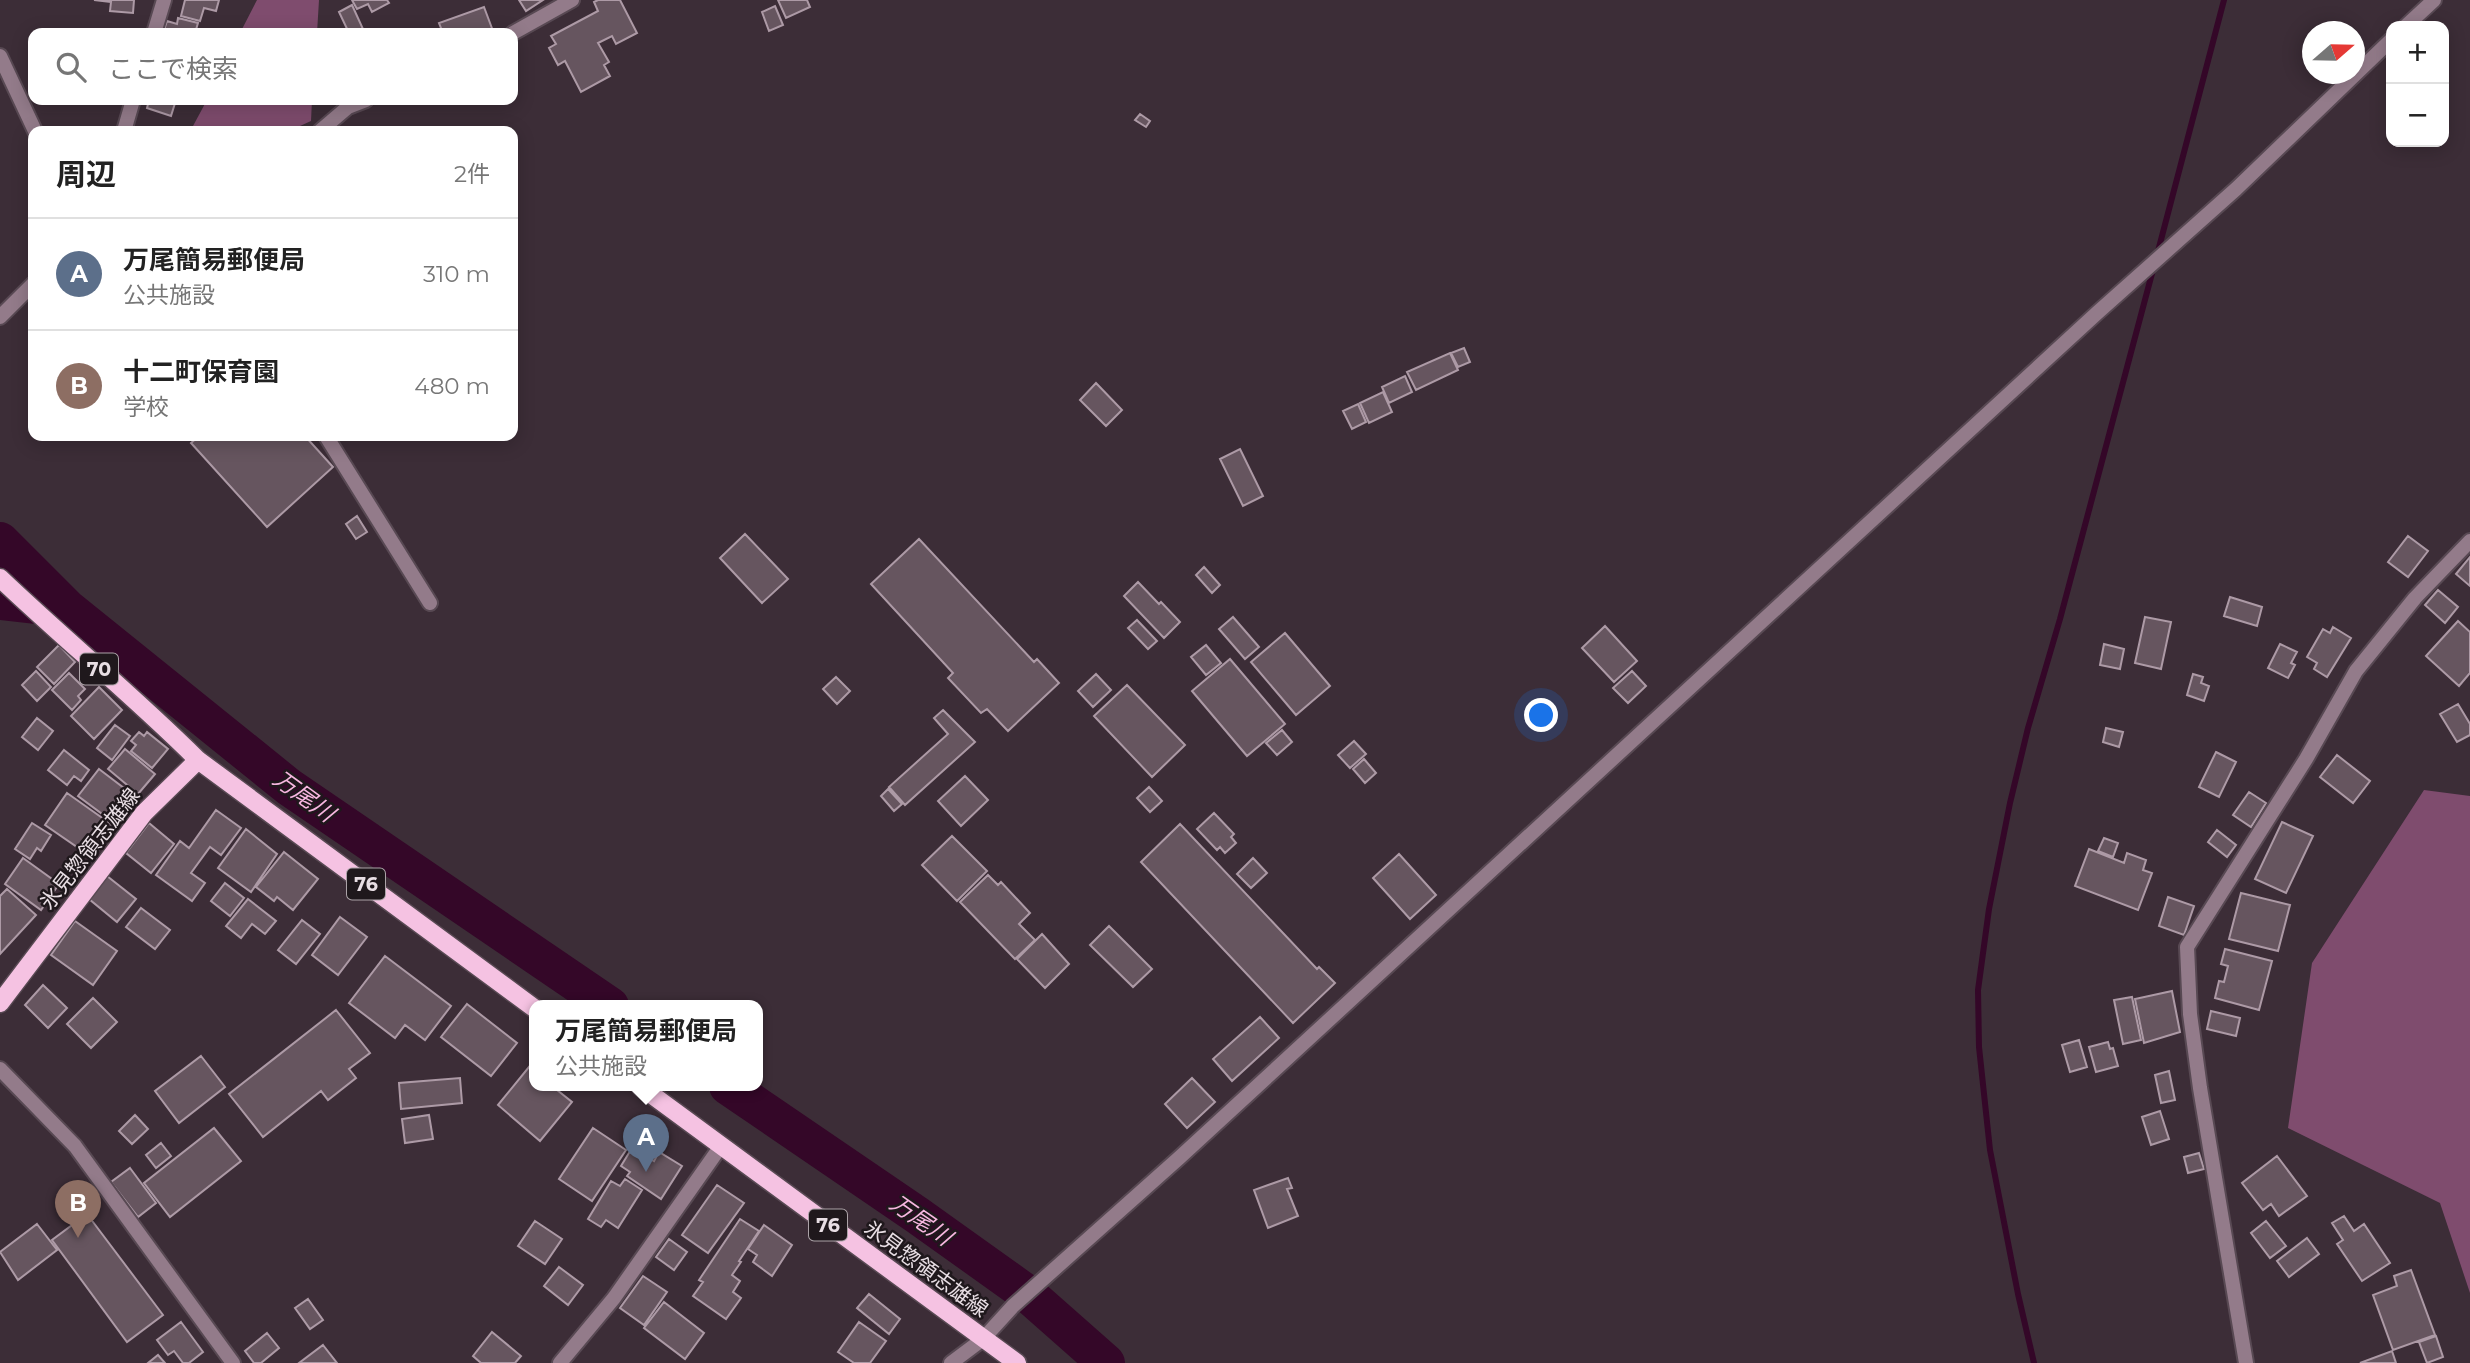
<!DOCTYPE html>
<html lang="ja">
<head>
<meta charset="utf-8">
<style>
  body { margin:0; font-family:Montserrat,"Noto Sans JP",sans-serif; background:#f6f6f6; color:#222 }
  .controls { position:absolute; right:21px; top:21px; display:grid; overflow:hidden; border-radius:14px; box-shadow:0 4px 18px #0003 }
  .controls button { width:63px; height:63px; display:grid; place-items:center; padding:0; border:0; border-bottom:2px solid #e0e0e0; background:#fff; color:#222; font:35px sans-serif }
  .compass { position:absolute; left:2302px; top:21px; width:63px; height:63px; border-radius:50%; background:#fff; box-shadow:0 4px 18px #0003; rotate:70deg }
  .you { position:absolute; left:1542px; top:716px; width:24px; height:24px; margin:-18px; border:5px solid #fff; border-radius:50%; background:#1a73e8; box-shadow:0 0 0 10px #1a73e833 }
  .badge { display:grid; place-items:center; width:46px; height:46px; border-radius:50%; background:#377257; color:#fff; font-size:23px; font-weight:700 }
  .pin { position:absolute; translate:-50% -58px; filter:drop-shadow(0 2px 4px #0008) }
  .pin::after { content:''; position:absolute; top:37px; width:24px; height:21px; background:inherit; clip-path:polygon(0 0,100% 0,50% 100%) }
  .popup { position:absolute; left:529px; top:1000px; width:234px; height:91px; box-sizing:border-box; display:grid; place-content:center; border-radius:14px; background:#fff; filter:drop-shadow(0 2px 5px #0005); font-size:23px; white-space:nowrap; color:#767676 }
  .popup b { font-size:26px; color:#222 }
  .popup::after { content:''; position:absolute; left:50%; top:100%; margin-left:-14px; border:14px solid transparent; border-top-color:#fff }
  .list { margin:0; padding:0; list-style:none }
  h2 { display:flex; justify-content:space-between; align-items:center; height:91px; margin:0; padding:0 28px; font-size:30px }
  h2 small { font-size:23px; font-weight:400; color:#767676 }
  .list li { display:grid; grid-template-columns:46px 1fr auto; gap:21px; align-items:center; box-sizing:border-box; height:112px; padding:0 28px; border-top:2px solid #e0e0e0 }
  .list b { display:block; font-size:26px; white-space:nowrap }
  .list p { margin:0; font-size:23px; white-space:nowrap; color:#767676 }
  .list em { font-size:23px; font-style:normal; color:#767676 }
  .icon { flex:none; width:38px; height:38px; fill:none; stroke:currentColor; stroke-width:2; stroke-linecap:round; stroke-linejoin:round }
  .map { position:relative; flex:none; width:2470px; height:1363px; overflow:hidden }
  .search { position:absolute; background:#fff; box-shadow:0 4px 18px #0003; left:28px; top:28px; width:490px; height:77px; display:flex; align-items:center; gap:18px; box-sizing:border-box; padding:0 24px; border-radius:14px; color:#767676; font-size:26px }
  .panel { position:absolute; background:#fff; box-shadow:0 4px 18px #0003; left:28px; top:126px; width:490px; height:315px; border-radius:14px }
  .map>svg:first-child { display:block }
  .forest { fill:#7f4c6e }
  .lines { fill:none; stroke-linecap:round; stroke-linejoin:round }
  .stream { stroke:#340728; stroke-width:6 }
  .river { stroke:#340728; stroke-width:38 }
  .building { fill:#66555f; stroke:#ad9aa6; stroke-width:2 }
  .minor-casing { stroke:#584953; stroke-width:18 }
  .tertiary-casing { stroke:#584953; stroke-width:18 }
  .primary-casing { stroke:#584953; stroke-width:21 }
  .minor { stroke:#937b8a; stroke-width:14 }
  .tertiary { stroke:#937b8a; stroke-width:14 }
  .primary { stroke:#f5c2e2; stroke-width:18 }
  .labels { text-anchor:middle; stroke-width:5; stroke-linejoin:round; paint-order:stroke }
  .shield { fill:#1f181c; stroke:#aca3a8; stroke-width:2 }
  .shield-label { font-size:19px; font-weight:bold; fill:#e8dee4 }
  .street-label { font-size:21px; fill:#e8dee4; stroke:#1f181c }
  .water-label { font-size:23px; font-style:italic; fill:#f7b7e0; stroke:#1f181c }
</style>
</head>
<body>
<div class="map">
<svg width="2470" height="1363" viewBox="0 0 2470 1363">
  <rect width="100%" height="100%" fill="#3c2d37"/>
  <path class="forest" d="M257 0H319L317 33H240Z
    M207 100H312L311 121 289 131H204L193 126Z
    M2424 790 2470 796V1293L2440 1203 2288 1128 2312 963Z"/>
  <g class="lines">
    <path class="stream" d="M2157 255 2224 0
      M2034 1363 2018 1294 1990 1150 1979 1047 1978 990 1989 909 2010 803 2028 728 2060 619 2154 266"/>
    <path class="river" d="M0 541 67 608 289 787 610 1006
      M0 601 64 608
      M728 1086 917 1215 1029 1295 1106 1363"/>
  </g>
  <path class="building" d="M94 0H134L133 13 110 11 111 2Z
    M185 0H219L216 11 204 8 200 21 181 16Z
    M352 0H387L389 3 372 12 368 4 357 9Z
    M519 0H543L526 11Z
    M598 0H620L637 33 616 44 612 36 598 43 609 62 604 65 610 76 581 92 565 61 558 65 549 48 556 44 551 36 598 11 594 2Z
    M778 0H807L810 7 786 18Z
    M352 5 363 29 349 33 339 12Z
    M775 6 783 25 769 31 762 12Z
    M484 7 493 31 486 33H443L439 23Z
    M178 18 198 23 195 33H163L167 21 177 24Z
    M149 100H176L171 116 147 108Z
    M1140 114 1150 121 1146 127 1135 120Z
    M1464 348 1470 362 1458 367 1451 353Z
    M1450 353 1458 370 1416 390 1407 372Z
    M1405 376 1412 392 1389 403 1382 387Z
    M1096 383 1122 410 1106 426 1080 400Z
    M1383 392 1392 412 1369 423 1360 403Z
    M1358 404 1366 422 1352 429 1343 411Z
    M199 436H305L333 467 267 527 191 443Z
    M1240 449 1263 496 1243 506 1220 459Z
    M357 516 367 532 356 539 346 524Z
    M745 534 788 579 762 603 720 558Z
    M2408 536 2428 551 2408 577 2388 562Z
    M919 539 1034 662 1037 659 1059 683 1008 731 987 709 981 713 948 678 953 673 871 584Z
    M2470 557V586L2456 574Z
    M1204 567 1220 585 1212 593 1196 575Z
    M1138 582 1159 604 1161 602 1180 622 1164 638 1124 596Z
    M2438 590 2458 607 2445 623 2425 605Z
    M2230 597 2262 607 2257 626 2224 616Z
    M1233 617 1259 647 1245 659 1219 629Z
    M2145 617 2171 622 2161 669 2135 663Z
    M1137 620 1157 641 1148 649 1128 628Z
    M2458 621 2470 632V673L2459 686 2426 656Z
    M1605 626 1637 661 1614 682 1582 648Z
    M2333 627 2351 638 2327 677 2314 669 2317 663 2307 657 2323 629 2330 633Z
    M1285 633 1330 686 1296 715 1251 662Z
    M2104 644 2124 649 2120 669 2100 665Z
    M2280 644 2297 652 2291 663 2295 665 2288 678 2268 668Z
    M59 645 75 662 54 684 37 667Z
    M1206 645 1221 663 1206 675 1191 657Z
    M1230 659 1285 724 1247 756 1192 691Z
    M36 671 51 687 37 701 22 685Z
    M1632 671 1646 686 1628 703 1613 688Z
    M69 673 85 689 78 696 81 700 72 710 52 690Z
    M1096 674 1111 690 1093 707 1078 691Z
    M2193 674 2203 677 2201 683 2209 686 2204 701 2187 695Z
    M836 677 850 691 837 704 823 689Z
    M1127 685 1185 745 1152 777 1094 716Z
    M99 687 122 710 94 739 71 716Z
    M2458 704 2470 724V735L2457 742 2440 714Z
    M943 710 975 742 905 805 889 787 948 734 934 718Z
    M37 718 53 731 38 750 22 737Z
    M115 725 130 736 112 760 97 748Z
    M2106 728 2123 732 2119 747 2103 742Z
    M1282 730 1292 742 1277 755 1266 743Z
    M139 732 144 736 147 732 168 749 152 768 131 751 136 745 131 741Z
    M1354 741 1366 754 1350 768 1338 755Z
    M125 749 155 774 138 794 108 769Z
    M64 750 89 770 81 781 74 776 67 785 48 770Z
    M2216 752 2236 762 2219 797 2199 787Z
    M2337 755 2370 781 2353 803 2320 777Z
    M1364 759 1376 773 1365 783 1353 769Z
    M99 769 137 798 117 825 78 796Z
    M965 776 988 800 961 826 938 801Z
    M1149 787 1162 801 1150 812 1137 798Z
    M888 789 902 804 894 811 881 796Z
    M2249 792 2266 803 2251 827 2233 815Z
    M67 793 115 827 93 858 45 825Z
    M216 810 241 828 221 855 210 847 191 873 205 883 192 901 156 875 180 841 189 848Z
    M1214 813 1234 834 1231 837 1236 843 1225 853 1220 847 1217 850 1197 829Z
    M2282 822 2313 836 2286 893 2255 879Z
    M32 823 51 835 41 851 37 848 30 859 15 849Z
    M149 823 174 844 151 873 126 853Z
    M1180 824 1317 969 1319 967 1335 983 1293 1023 1141 862Z
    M246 829 277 854 251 892 218 868Z
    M2217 830 2236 845 2227 857 2208 842Z
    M952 836 987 871 957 901 922 865Z
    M2104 838 2118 843 2113 857 2098 851Z
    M2089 849 2124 863 2127 853 2146 860 2143 870 2152 873 2138 910 2075 886Z
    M284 852 318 879 293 910 277 897 274 901 256 887Z
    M1399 854 1436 895 1410 919 1373 878Z
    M23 858 59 884 41 910 5 884Z
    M1253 858 1267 873 1251 888 1237 874Z
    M988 875 998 885 1001 882 1030 913 1019 924 1035 940 1015 959 960 902Z
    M107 876 136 899 117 922 89 899Z
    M225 883 244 898 230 916 211 901Z
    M7 889 36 915 0 954V896Z
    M2241 893 2290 905 2278 951 2229 939Z
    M2168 897 2194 906 2184 935 2159 926Z
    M248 899 276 921 265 934 252 924 241 938 226 926Z
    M141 908 170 930 155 949 126 927Z
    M340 917 367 937 338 975 312 955Z
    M302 920 320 934 296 964 278 950Z
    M75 921 117 951 93 985 51 955Z
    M1109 926 1152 969 1133 987 1090 945Z
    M1042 934 1069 964 1045 988 1017 959Z
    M2225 949 2272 961 2259 1010 2215 998 2219 981 2224 982 2228 966 2221 964Z
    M385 956 451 1006 425 1040 405 1025 395 1038 349 1003Z
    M43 985 67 1008 48 1028 25 1005Z
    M2172 991 2180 1032 2144 1043 2135 999Z
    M2132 997 2141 1040 2123 1044 2114 1000Z
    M93 998 117 1022 91 1048 67 1024Z
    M467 1004 517 1043 491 1076 441 1037Z
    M336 1010 370 1053 349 1069 356 1078 328 1100 321 1091 263 1137 229 1094Z
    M2211 1011 2240 1018 2236 1036 2207 1029Z
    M1260 1017 1279 1038 1232 1081 1213 1059Z
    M2079 1040 2087 1067 2070 1072 2062 1045Z
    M2108 1042 2110 1049 2113 1048 2118 1066 2096 1072 2089 1047Z
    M201 1056 225 1087 179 1123 155 1091Z
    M529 1067 534 1071V1086H552L572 1102 540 1141 498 1105Z
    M2169 1071 2175 1100 2161 1103 2155 1075Z
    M460 1078 462 1103 401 1109 399 1083Z
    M1192 1078 1215 1102 1187 1128 1165 1104Z
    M2160 1111 2169 1139 2151 1145 2142 1117Z
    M135 1115 148 1129 132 1144 119 1131Z
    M429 1115 433 1139 405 1143 402 1119Z
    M214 1128 241 1161 170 1217 144 1183Z
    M593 1128 626 1150 592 1201 559 1179Z
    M161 1143 171 1156 156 1168 146 1155Z
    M632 1148 654 1161 659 1152 682 1166 661 1199 627 1176 630 1172 621 1166Z
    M2199 1153 2204 1169 2188 1173 2184 1157Z
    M2277 1156 2307 1196 2279 1216 2271 1204 2263 1210 2242 1183Z
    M130 1168 156 1203 138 1217 111 1182Z
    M1288 1178 1292 1188 1287 1189 1298 1216 1268 1228 1254 1190Z
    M625 1179 642 1190 618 1228 606 1220 601 1227 588 1219 611 1181 620 1186Z
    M717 1185 744 1203 708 1253 682 1235Z
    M87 1214 163 1315 127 1342 52 1240Z
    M2344 1216 2354 1231 2364 1224 2390 1263 2362 1281 2337 1244 2343 1240 2332 1223Z
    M740 1219 759 1231 739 1261 741 1262 732 1275 740 1281 733 1292 741 1298 726 1319 693 1296 703 1282 699 1280Z
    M535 1221 562 1239 545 1264 518 1246Z
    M2266 1221 2286 1246 2270 1258 2251 1233Z
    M37 1224 57 1250 18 1280 0 1252Z
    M764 1225 792 1245 772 1276 753 1262 757 1255 748 1249Z
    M2307 1238 2319 1254 2289 1277 2277 1261Z
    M669 1239 687 1252 674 1270 656 1257Z
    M559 1267 583 1285 568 1305 544 1286Z
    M2411 1270 2435 1335 2393 1350 2373 1295 2397 1286 2394 1276Z
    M643 1276 667 1292 644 1325 620 1308Z
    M869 1294 900 1319 889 1334 857 1308Z
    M308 1299 323 1320 310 1329 295 1308Z
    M664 1302 704 1333 685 1359 644 1328Z
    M181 1322 203 1352 189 1363H183L174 1351 168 1355 157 1340Z
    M859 1322 886 1341 870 1363H854L838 1352Z
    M492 1332 521 1356 515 1363H481L473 1356Z
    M267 1333 279 1348 261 1363H254L245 1351Z
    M2436 1336 2443 1357 2427 1363 2419 1342Z
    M323 1345 337 1363H299Z
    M2392 1351 2396 1363H2360Z
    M158 1355 165 1363H148Z"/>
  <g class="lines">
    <defs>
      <path id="minor" d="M154 33 164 0
        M513 33 572 0
        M0 56 35 131
        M124 131 133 100
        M320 131 348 107 366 100
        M0 317 33 284
        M326 436 430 603
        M0 1069 75 1146 233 1363
        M560 1363 614 1298 721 1146
        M2246 1363 2200 1088 2190 1014 2187 947 2306 759 2356 671 2415 598 2470 541"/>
      <path id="tertiary" d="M2406 26 2434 0
        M951 1363 983 1339 1013 1306 1179 1158 2097 313 2236 189 2391 40"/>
      <path id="primary" d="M0 578C65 640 135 697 198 760L534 1008
        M0 1003 144 813 198 760
        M640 1086 1017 1363"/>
    </defs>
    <use href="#minor" class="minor-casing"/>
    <use href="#tertiary" class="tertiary-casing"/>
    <use href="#primary" class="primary-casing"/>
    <use href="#minor" class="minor"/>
    <use href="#tertiary" class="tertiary"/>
    <use href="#primary" class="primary"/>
  </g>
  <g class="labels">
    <g class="shield">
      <rect x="80" y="653.5" width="38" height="31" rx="5"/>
      <rect x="347" y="868.5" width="38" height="31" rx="5"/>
      <rect x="809" y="1209.5" width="38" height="31" rx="5"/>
    </g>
    <g class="shield-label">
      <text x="99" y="676">70</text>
      <text x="366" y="891">76</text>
      <text x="828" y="1232">76</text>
    </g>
    <g class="street-label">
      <text transform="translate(90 849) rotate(-52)" y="7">氷見惣領志雄線</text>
      <text transform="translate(926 1269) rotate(36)" y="7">氷見惣領志雄線</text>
    </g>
    <g class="water-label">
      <text transform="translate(304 796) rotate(36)" y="8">万尾川</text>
      <text transform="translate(921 1220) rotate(35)" y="8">万尾川</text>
    </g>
  </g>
</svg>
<div class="controls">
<button>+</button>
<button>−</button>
</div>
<svg class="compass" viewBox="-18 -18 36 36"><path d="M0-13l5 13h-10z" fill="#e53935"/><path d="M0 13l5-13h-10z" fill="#767676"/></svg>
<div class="you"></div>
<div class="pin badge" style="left:646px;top:1172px;background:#5c6f8a">A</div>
<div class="popup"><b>万尾簡易郵便局</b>公共施設</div>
<div class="pin badge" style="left:78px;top:1238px;background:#8d6e63">B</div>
<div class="search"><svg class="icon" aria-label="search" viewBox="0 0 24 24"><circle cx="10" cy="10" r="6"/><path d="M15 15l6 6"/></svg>ここで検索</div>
<section class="panel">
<h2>周辺<small>2件</small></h2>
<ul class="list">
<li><span class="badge" style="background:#5c6f8a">A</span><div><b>万尾簡易郵便局</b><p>公共施設</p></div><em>310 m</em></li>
<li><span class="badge" style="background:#8d6e63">B</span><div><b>十二町保育園</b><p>学校</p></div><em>480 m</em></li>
</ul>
</section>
</div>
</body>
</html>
